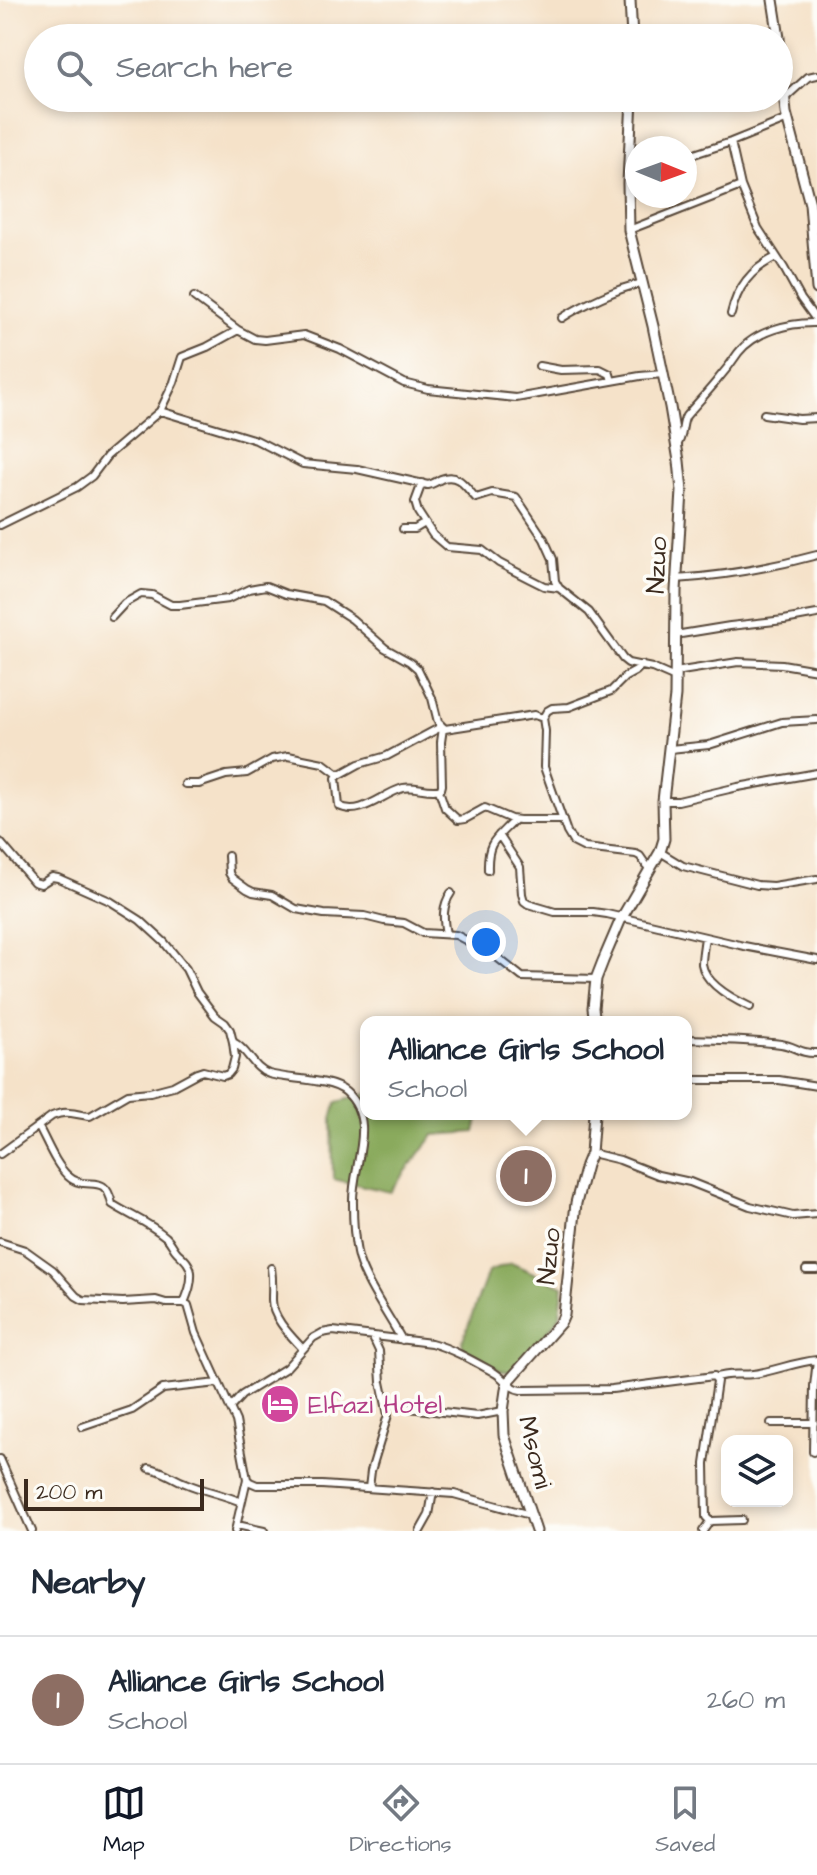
<!DOCTYPE html>
<html lang="en">
<head>
<meta charset="utf-8">
<style>
  body { margin:0; font-family:"Architects Daughter",sans-serif; background:#f2f2f3; color:#1f2937 }
  .controls { position:absolute; right:24px; bottom:24px; display:grid; overflow:hidden; border-radius:16px; box-shadow:0 4px 12px #0003 }
  .controls button { width:72px; height:72px; display:grid; place-items:center; padding:0; border:0; border-bottom:2px solid #e0e1e3; background:#fff; color:#1f2937; font:40px sans-serif }
  .compass { position:absolute; left:625px; top:136px; width:72px; height:72px; border-radius:50%; background:#fff; box-shadow:0 4px 12px #0003; rotate:91deg }
  .scale { position:absolute; left:24px; bottom:20px; width:180px; box-sizing:border-box; padding-left:8px; border:4px solid #3b2a1e; border-top:0; font-size:22px; line-height:28px; white-space:nowrap; color:#3b2a1e; -webkit-text-stroke:6px #fdfcf7; paint-order:stroke }
  .you { position:absolute; left:486px; top:942px; width:28px; height:28px; margin:-20px; border:6px solid #fff; border-radius:50%; background:#1a73e8; box-shadow:0 0 0 12px #1a73e833 }
  .badge { display:grid; place-items:center; width:52px; height:52px; border-radius:50%; background:#111827; color:#fff; font-size:26px; font-weight:700 }
  .pin { position:absolute; translate:-50% -50%; border:4px solid #fff; box-shadow:0 2px 8px #0006 }
  .popup { position:absolute; left:360px; top:1016px; width:332px; height:104px; box-sizing:border-box; display:grid; place-content:center; border-radius:16px; background:#fff; filter:drop-shadow(0 2px 6px #0005); font-size:26px; white-space:nowrap; color:#747a83 }
  .popup b { font-size:30px; color:#1f2937 }
  .popup::after { content:''; position:absolute; left:50%; top:100%; margin-left:-16px; border:16px solid transparent; border-top-color:#fff }
  .list { margin:0; padding:0; list-style:none }
  h2 { display:flex; justify-content:space-between; align-items:center; height:104px; margin:0; padding:0 32px; font-size:34px }
  h2 small { font-size:26px; font-weight:400; color:#747a83 }
  .list li { display:grid; grid-template-columns:52px 1fr auto; gap:24px; align-items:center; box-sizing:border-box; height:128px; padding:0 32px; border-top:2px solid #e0e1e3 }
  .list b { display:block; font-size:30px; white-space:nowrap }
  .list p { margin:0; font-size:26px; white-space:nowrap; color:#747a83 }
  .list em { font-size:26px; font-style:normal; color:#747a83 }
  .icon { flex:none; width:44px; height:44px; fill:none; stroke:currentColor; stroke-width:2; stroke-linecap:round; stroke-linejoin:round }
  .map { position:relative; flex:none; width:817px; height:1531px; overflow:hidden }
  .search { position:absolute; background:#fff; box-shadow:0 4px 12px #0003; left:24px; right:24px; top:24px; height:88px; display:flex; align-items:center; gap:20px; box-sizing:border-box; padding:0 28px; border-radius:44px; color:#747a83; font-size:30px }
  .sheet { height:232px; background:#fff }
  nav { display:flex; justify-content:space-around; align-items:center; box-sizing:border-box; height:112px; border-top:2px solid #e0e1e3; background:#fff; font-size:22px; color:#747a83 }
  nav a { display:grid; justify-items:center; gap:4px }
  nav .on { color:#111827 }
  .map>svg:first-child { display:block }
  .forest { fill:#8aaa5d; stroke:#626a3e; stroke-width:2 }
  .lines { fill:none; stroke-linecap:round; stroke-linejoin:round }
  .street-casing { stroke:#574638; stroke-width:10 }
  .secondary-casing { stroke:#574638; stroke-width:13 }
  .street { stroke:#fff; stroke-width:6 }
  .secondary { stroke:#fff; stroke-width:9 }
  .labels { text-anchor:middle; stroke-width:7; stroke-linejoin:round; paint-order:stroke }
  .street-label { font-size:26px; fill:#3b2a1e; stroke:#fdfcf7 }
  .hotel-label { font-size:26px; fill:#b23c85; stroke:#fdfcf7; text-anchor:start }
</style>
</head>
<body>
<div class="map">
<svg width="817" height="1531" viewBox="0 0 817 1531">
  <rect width="100%" height="100%" fill="#fdfcf7"/>
  <filter id="ink" filterUnits="userSpaceOnUse"><feTurbulence type="fractalNoise" baseFrequency=".0125" numOctaves="2"/><feDisplacementMap in="SourceGraphic" scale="16" xChannelSelector="R" yChannelSelector="G"/><feConvolveMatrix kernelMatrix="1 2 1 2 8 2 1 2 1" color-interpolation-filters="sRGB"/></filter>
  <filter id="wash" filterUnits="userSpaceOnUse"><feTurbulence type="fractalNoise" baseFrequency=".006" numOctaves="4" result="noise"/><feDisplacementMap in="SourceGraphic" scale="32" xChannelSelector="R" yChannelSelector="G"/><feGaussianBlur stdDeviation="1.8" result="paint"/><feColorMatrix in="noise" values="0 0 0 0 0 0 0 0 0 0 0 0 0 0 0 0 0 1.4 0 .05"/><feComposite in="paint" operator="in"/></filter>
  <g filter="url(#wash)">
    <rect width="100%" height="100%" fill="#f5e2c9"/>
    <path class="forest" d="M366 1094V1114H479L475 1132 434 1135 390 1192 333 1179 332 1119 337 1102Z
      M511 1263 563 1286 560 1316 523 1362 510 1371 500 1370 465 1354 462 1342 488 1272Z"/>
  </g>
  <g filter="url(#ink)">
    <g class="lines">
      <defs>
        <path id="street" d="M785 98 808 77 817 75
          M731 142 741 186 758 228 784 268 801 299 817 321
          M685 157 731 142 788 119
          M629 230 741 186
          M194 297 238 330 255 339 265 340 304 335 340 349 404 383 428 389 516 398 640 376 663 374
          M731 314C737 287 751 269 776 257
          M562 318C577 308 625 284 643 284
          M539 366 561 370 600 369 610 374 612 381
          M160 411 256 440 303 464 357 469 428 485C433 484 437 481 441 479 459 472 466 488 476 498L492 493 516 497 544 539 553 559 555 581 559 588 589 612 623 659 628 663 652 668 675 678
          M764 414 799 419 817 418
          M677 445C684 436 681 425 686 416 697 403 709 391 719 378 726 370 732 362 738 353 755 331 790 322 817 323
          M422 483 415 502 418 512 433 535 447 547 482 550 499 563 530 579 544 586 559 588
          M0 525 77 487 92 476 107 456 160 411 174 382 182 357 207 347 238 330
          M403 529H415L425 523
          M676 579C725 576 770 568 817 555
          M112 617 125 603 141 594 152 595 171 605H180L228 599 249 589 266 586 286 594 324 601 352 619 385 648 410 662 418 669 432 698 438 722 445 729 534 715 543 718 545 731 544 767 567 832 573 842 585 848 636 854 640 856 649 869
          M675 635 730 626 784 620 817 614
          M675 672 738 662 782 664 817 670
          M543 718 547 711 552 708 569 707 611 691 625 677 636 671 642 665
          M441 727 387 756 359 764 339 775 336 778 339 806C361 817 382 794 403 788 416 785 428 793 441 789L442 785 441 742 443 728
          M670 749 709 745 782 722 817 720
          M185 784H199L226 775 247 773 272 759 288 756 323 763 339 775
          M439 790 445 808 458 820 465 819 485 808 511 819 519 820H563
          M663 801H678L738 787 817 773
          M499 835 520 867 522 894 524 901 528 904 555 912H593L607 914 744 946 817 960
          M0 842 34 882 41 884 52 877 58 878 110 901 140 920 164 942 186 969 197 992 215 1016 225 1023 230 1030 233 1042 235 1057 232 1069 228 1074 223 1076 203 1071 197 1073 173 1086 150 1092 128 1094 90 1116C74 1115 69 1109 52 1116L0 1154
          M660 852 683 866 757 885 773 886 817 879
          M228 856 229 873 232 878 247 889 253 892 272 895 296 909 324 914 364 916 384 921 404 923 423 933 456 935 494 955 522 977 596 979
          M488 870C487 841 496 839 514 820
          M446 934C443 919 442 906 451 893
          M705 937C704 946 702 955 702 964 705 984 733 999 750 1007
          M686 1039C718 1040 749 1040 781 1044 796 1046 799 1054 817 1053
          M233 1042C248 1049 253 1069 269 1074 290 1080 330 1078 346 1092 379 1122 351 1167 353 1204 353 1220 354 1237 357 1253 361 1276 390 1318 402 1340
          M686 1080H779L817 1086
          M38 1126C47 1142 55 1164 68 1176 86 1193 105 1170 112 1204 129 1215 150 1223 166 1237 171 1241 172 1247 177 1252 183 1258 190 1263 191 1272 192 1283 188 1293 184 1303
          M591 1153 620 1160 658 1175 690 1182 750 1206 793 1216 817 1214
          M0 1242 25 1250 53 1270 76 1296 83 1300 123 1302 156 1300 166 1303H184L188 1305 196 1333 236 1421 247 1479 235 1531
          M271 1268C273 1281 272 1288 272 1300 272 1318 292 1337 303 1349
          M806 1270H817
          M715 1378C730 1372 739 1376 753 1374 775 1371 795 1362 817 1360
          M230 1408 242 1395 286 1368 313 1338 322 1333 333 1331 431 1343C453 1349 475 1362 495 1373 505 1379 509 1388 521 1390L612 1389 714 1376 717 1381 705 1464 706 1517 710 1521 742 1520
          M409 1408 477 1416 503 1411
          M771 1423H814
          M82 1427 132 1410 163 1389 218 1383
          M813 1452 814 1386 817 1360
          M0 1459 32 1531
          M149 1468C163 1470 172 1478 185 1483 203 1491 223 1494 241 1502
          M247 1479 250 1482 257 1485H322L454 1494 530 1515
          M369 1488 371 1471 388 1415 381 1382 379 1351 372 1336
          M237 1525 264 1531
          M420 1531 429 1515 433 1492
          M703 1531 710 1521"/>
        <path id="secondary" d="M630 0 632 38
          M773 0 779 38
          M779 39 786 113 810 204 817 289
          M595 1022 593 1008 596 979 603 961 621 919 660 852 664 839 663 801 675 696 676 591 682 491 679 461 670 407 653 326 629 230 628 183 632 98
          M536 1531 504 1435 503 1411 507 1383 561 1322 564 1315 576 1203 586 1165 591 1153 594 1114"/>
      </defs>
      <use href="#street" class="street-casing"/>
      <use href="#secondary" class="secondary-casing"/>
      <use href="#street" class="street"/>
      <use href="#secondary" class="secondary"/>
    </g>
  </g>
  <defs>
    <symbol id="hotel-disc" viewBox="-11 -11 22 22"><circle r="9.5" fill="#d1479c" stroke="#fdfcf7"/><path d="M-6-4.5h1.5V1H6V5H4.5V3h-9V5H-6ZM-4 0a1.8 1.8 0 1 1 3.6 0ZM.5 0V-2.5h3Q6-2.5 6 0Z" fill="#fff"/></symbol>
  </defs>
  <g fill-rule="evenodd">
    <use href="#hotel-disc" x="258" y="1382" width="44" height="44"/>
  </g>
  <g class="labels">
    <g class="street-label">
      <text transform="translate(656 565) rotate(-87)" y="9">Nzuo</text>
      <text transform="translate(548 1256) rotate(-84)" y="9">Nzuo</text>
      <text transform="translate(536 1452) rotate(76)" y="9">Msomi</text>
    </g>
    <g class="hotel-label">
      <text x="308" y="1413">Elfazi Hotel</text>
    </g>
  </g>
</svg>
<div class="controls">
<button><svg class="icon" aria-label="layers" viewBox="0 0 24 24"><path d="M12 4l9 5-9 5-9-5zM3 14l9 5 9-5"/></svg></button>
</div>
<svg class="compass" viewBox="-18 -18 36 36"><path d="M0-13l5 13h-10z" fill="#e53935"/><path d="M0 13l5-13h-10z" fill="#747a83"/></svg>
<div class="scale">200 m</div>
<div class="you"></div>
<div class="pin badge" style="left:526px;top:1176px;background:#8d6e63">1</div>
<div class="popup"><b>Alliance Girls School</b>School</div>
<div class="search"><svg class="icon" aria-label="search" viewBox="0 0 24 24"><circle cx="10" cy="10" r="6"/><path d="M15 15l6 6"/></svg>Search here</div>
</div>
<section class="sheet">
<h2>Nearby<small></small></h2>
<ul class="list">
<li><span class="badge" style="background:#8d6e63">1</span><div><b>Alliance Girls School</b><p>School</p></div><em>260 m</em></li>
</ul>
</section>
<nav>
<a class="on"><svg class="icon" aria-label="map" viewBox="0 0 24 24"><path d="M3 6l6-2 6 2 6-2v14l-6 2-6-2-6 2zM9 4v14M15 6v14"/></svg>Map</a>
<a><svg class="icon" aria-label="directions" viewBox="0 0 24 24"><path d="M12 3l9 9-9 9-9-9zM9 14v-3h6M13 9l2 2-2 2"/></svg>Directions</a>
<a><svg class="icon" aria-label="saved" viewBox="0 0 24 24"><path d="M7 4h10v16l-5-4-5 4z"/></svg>Saved</a>
</nav>
</body>
</html>
